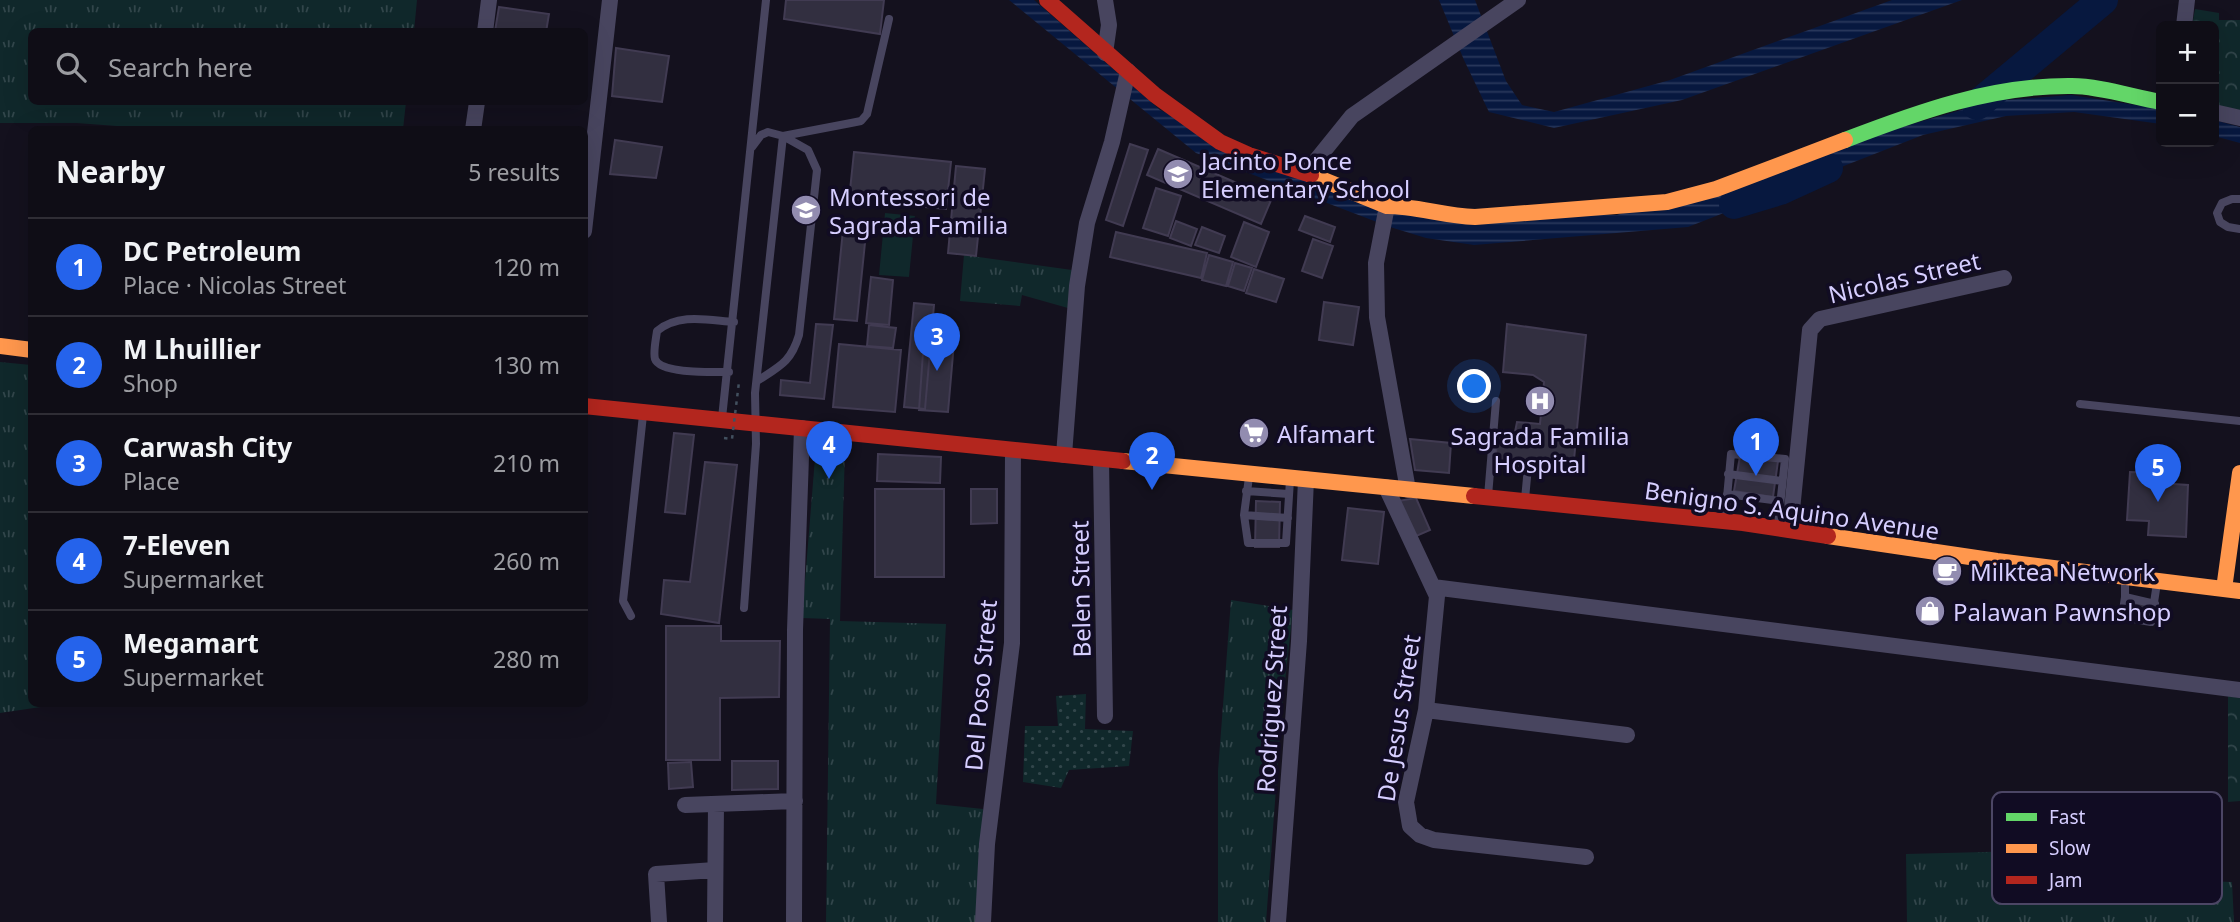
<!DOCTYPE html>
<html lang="en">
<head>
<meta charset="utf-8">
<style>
  body { margin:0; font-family:"Noto Sans",sans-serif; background:#18161f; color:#f1f3f6 }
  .controls { position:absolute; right:21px; top:21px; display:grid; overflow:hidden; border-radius:10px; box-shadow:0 7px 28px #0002 }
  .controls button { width:63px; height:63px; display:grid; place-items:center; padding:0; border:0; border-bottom:2px solid #2f2d35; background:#0f0d16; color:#f1f3f6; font:35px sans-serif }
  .you { position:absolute; left:1475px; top:387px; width:24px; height:24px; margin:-18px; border:5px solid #fff; border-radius:50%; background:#1a73e8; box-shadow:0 0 0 10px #1a73e833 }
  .badge { display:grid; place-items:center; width:46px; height:46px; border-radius:50%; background:#2563eb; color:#fff; font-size:23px; font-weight:700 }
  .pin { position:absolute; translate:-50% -58px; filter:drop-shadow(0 2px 4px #0008) }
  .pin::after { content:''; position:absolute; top:37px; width:24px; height:21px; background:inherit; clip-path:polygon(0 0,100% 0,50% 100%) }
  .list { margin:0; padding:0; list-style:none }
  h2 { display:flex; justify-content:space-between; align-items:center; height:91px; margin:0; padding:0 28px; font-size:30px }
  h2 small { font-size:23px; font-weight:400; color:#9b9ca1 }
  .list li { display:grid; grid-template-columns:46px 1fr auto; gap:21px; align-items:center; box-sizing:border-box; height:98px; padding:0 28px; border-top:2px solid #2f2d35 }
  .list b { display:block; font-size:26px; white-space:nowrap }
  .list p { margin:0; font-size:23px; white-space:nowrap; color:#9b9ca1 }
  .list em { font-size:23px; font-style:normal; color:#9b9ca1 }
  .icon { flex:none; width:38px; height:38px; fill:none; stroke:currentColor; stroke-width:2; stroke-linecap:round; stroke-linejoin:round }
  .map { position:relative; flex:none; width:2240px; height:922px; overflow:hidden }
  .search { position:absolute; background:#0f0d16; box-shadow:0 7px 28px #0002; left:28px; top:28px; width:560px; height:77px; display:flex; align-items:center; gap:18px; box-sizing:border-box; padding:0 24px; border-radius:10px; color:#9b9ca1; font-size:26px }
  .panel { position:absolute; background:#0f0d16; box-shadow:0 7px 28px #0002; left:28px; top:126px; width:560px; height:581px; border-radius:10px }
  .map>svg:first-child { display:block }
</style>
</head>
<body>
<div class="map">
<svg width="2240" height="922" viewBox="0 0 2240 922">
  <defs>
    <pattern id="grass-tufts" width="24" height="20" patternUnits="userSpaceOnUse" patternTransform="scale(1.75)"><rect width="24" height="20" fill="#10282b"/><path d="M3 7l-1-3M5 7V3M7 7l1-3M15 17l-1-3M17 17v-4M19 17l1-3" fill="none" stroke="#32464b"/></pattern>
    <pattern id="forest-crowns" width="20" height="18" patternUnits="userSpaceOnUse" patternTransform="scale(1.75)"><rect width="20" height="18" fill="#10282b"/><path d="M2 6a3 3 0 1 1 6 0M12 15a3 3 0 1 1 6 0" fill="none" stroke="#32464b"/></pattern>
    <pattern id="garden-dots" width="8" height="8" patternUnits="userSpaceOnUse" patternTransform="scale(1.75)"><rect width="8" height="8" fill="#10282b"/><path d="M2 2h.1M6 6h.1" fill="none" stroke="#32464b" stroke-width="1.8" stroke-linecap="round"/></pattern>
    <pattern id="water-rules" width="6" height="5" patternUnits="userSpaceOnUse" patternTransform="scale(1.75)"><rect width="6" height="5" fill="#07183f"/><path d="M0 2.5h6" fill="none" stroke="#2a385c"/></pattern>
  </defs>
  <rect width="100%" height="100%" fill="#14111e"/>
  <path fill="url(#grass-tufts)" d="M0 0H417L414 31 32 32V102H406L403 129 170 130 77 123H0Z
    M964 255 1072 270 1068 308 1022 295 1020 306 960 301Z
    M0 362 31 365 32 704H61L0 713Z
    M816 446 845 449 840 621 946 624 936 804 983 809 977 922H826L830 619 802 618Z
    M1231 600 1293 610 1282 708 1266 922H1218V771Z
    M2138 848V879L2232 882 2234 922H1907L1906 854Z"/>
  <path fill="url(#forest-crowns)" d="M2195 9 2219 13V20H2240V110L2214 105V26H2192Z
    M2228 696 2240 698V801L2228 802Z"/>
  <path fill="#10282b" d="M885 213 915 216 909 277 879 275Z"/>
  <path fill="url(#garden-dots)" d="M1086 694 1085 729 1133 731 1129 766 1069 770 1061 788 1023 782 1025 726H1058L1056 696Z"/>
  <path fill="url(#water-rules)" d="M1009 0H1034L1160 110 1380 211 1617 215 1898 128 1993 101 2071 95 2161 109V124L2074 112 2006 116 1923 135 1688 227 1474 245 1426 238 1390 227 1196 153Z
    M1439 0H1475L1506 81 1522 105 1554 112 1670 80 1892 0H1962L1682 100 1554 128 1489 112 1464 60Z
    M2214 120 2240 127V143L2214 136Z"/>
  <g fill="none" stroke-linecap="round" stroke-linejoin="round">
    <path stroke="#07183f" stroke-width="30" d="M1977 105 2103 0
      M1734 204 1780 190 1828 168"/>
  </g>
  <path fill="#322f40" stroke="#413b52" stroke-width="2" d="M786 0H884L880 34 784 19Z
    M499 7 549 14 546 32 495 31Z
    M616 48 669 56 662 102 612 96Z
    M615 140 662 147 656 178 610 174Z
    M1130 144 1148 150 1123 226 1106 220Z
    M1158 149 1272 198 1261 224 1147 175Z
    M854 152 951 162 946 209 849 200Z
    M956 166 985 169 976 256 948 253Z
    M1156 188 1181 196 1168 236 1143 228Z
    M1305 216 1335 227 1330 242 1299 230Z
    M844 220 867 223 857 321 834 319Z
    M1176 221 1197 229 1191 246 1170 238Z
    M1244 222 1269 232 1256 267 1231 257Z
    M1202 227 1225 236 1219 253 1195 245Z
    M1116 232 1207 253 1201 278 1110 257Z
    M1313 239 1333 246 1322 278 1302 271Z
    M1209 255 1233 262 1226 286 1202 280Z
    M1235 263 1252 268 1244 291 1228 286Z
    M1254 269 1284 279 1276 302 1246 293Z
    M871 277 893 280 889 325 866 323Z
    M1324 302 1359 307 1353 345 1319 340Z
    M914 303 934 305 925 409 904 407Z
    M816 324 833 325 824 399 780 395 781 380 810 383Z
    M925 324 955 331 948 412 919 410Z
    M1507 324 1586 335 1573 470 1495 464 1498 430 1515 432 1517 422 1540 424 1544 382 1533 375 1503 372Z
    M869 325 896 328 893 348 867 346Z
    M839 344 901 350 895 412 833 407Z
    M674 433 694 435 685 514 665 512Z
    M1410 439 1451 443 1449 473 1415 470Z
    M878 454 941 457 940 483 877 481Z
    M1740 456 1778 461 1773 497 1734 491Z
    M705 462 737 465 719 623 661 614 664 580 690 582Z
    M2130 472 2158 473V483L2188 485 2186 537 2148 535 2149 521 2127 520Z
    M875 489H944V577H875Z
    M971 489H997V523L971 524Z
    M1416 498 1430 530 1414 537 1398 501Z
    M1256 501 1280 502 1279 547H1255Z
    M1348 508 1384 512 1378 564 1342 560Z
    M2131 597 2151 602 2148 614 2127 609Z
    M666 626H721V641H780L779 697 720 698V760H666Z
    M732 761H778V789L732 790Z
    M691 762 693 787 669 789 668 763Z"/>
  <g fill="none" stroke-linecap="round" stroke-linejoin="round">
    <path stroke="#48455f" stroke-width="8" d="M783 136 851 123 861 121 867 114 889 19
      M752 147 761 135 768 132 783 136 808 150 817 170 799 335C791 362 780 366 757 381
      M2240 199H2232L2222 203 2217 213 2220 222 2228 227 2240 229
      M729 372C714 372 660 374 655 359 653 352 656 339 657 331 679 313 707 320 734 322
      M2080 404 2240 421
      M722 418 766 0
      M1728 474 1782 481
      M1249 477 1244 515 1248 543H1286L1290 480
      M1246 491 1289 494
      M1727 494 1780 501
      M1488 496 1496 401
      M1525 499 1528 467
      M1244 515 1288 518
      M1725 519 1731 454 1785 459 1778 525
      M2125 581V597L2122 617 2151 622 2157 583
      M2125 597 2155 604
      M744 608 756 444 755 393 783 136
      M631 616 623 601 643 415"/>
    <path stroke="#48455f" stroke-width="16" d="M1105 0 1109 25 1105 53
      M2184 26 2187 0
      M485 32 489 0
      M2214 112 2240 118
      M473 130 477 102
      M1306 173 1352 116 1518 0
      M1387 206 1376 263 1377 317 1408 490
      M584 231 610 0
      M1064 455 1077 286 1087 223 1112 142 1128 71
      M1101 460 1105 716
      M1386 487 1437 596 1426 710 1406 802 1410 826 1420 835 1434 840 1586 857
      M1790 530 1810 330 1820 319 2004 278
      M1433 587 2240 690
      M1426 710 1627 735
      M685 805 795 801
      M659 922 656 874 715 870
      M715 922 716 804
      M794 922 795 630 802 428
      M983 922 987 844 1012 643 1013 451
      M1278 922 1299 641 1306 479"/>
    <path stroke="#63d668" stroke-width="16" d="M1845 140C1918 112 1992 85 2072 86 2099 86 2133 97 2161 102"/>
    <path stroke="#ff974d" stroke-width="16" d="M1311 175 1387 206C1416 206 1444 216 1475 217L1667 202 1716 189 1845 140
      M0 346 32 350
      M1123 461 1474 496
      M1828 536 1997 561 2240 591
      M2224 589 2240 473"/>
    <path stroke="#b3261e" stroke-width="16" d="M1047 0 1155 95 1220 142 1249 155 1311 175
      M584 406 1123 461
      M1474 496 1743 523 1828 536"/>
    <path stroke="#42505f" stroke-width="2.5" stroke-dasharray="3.5 5" stroke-linecap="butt" d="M724 438 732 439 739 382"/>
  </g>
  <defs>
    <g id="school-disc" transform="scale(1.575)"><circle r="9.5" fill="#928cb0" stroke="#110c23"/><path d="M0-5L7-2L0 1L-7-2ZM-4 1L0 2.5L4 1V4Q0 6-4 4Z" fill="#fff"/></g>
    <g id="hospital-disc" transform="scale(1.575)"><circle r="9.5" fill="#928cb0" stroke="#110c23"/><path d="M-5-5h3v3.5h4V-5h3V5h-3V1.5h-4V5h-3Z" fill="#fff"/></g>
    <g id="supermarket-disc" transform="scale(1.575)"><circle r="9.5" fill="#928cb0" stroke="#110c23"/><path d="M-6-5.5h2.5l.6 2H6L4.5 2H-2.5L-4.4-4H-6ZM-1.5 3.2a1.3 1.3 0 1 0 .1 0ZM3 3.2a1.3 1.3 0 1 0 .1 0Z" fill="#fff"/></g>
    <g id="cafe-disc" transform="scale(1.575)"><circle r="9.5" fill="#928cb0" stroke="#110c23"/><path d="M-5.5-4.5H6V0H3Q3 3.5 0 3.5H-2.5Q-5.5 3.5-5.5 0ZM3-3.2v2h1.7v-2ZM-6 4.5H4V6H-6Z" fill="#fff"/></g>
    <g id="shop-disc" transform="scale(1.575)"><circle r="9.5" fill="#928cb0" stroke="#110c23"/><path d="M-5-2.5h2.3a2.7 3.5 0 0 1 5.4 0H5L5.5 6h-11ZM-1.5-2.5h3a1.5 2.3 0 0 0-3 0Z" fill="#fff"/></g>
  </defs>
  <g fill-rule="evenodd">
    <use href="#school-disc" x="1178" y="174"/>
    <use href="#school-disc" x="806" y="210"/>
    <use href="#hospital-disc" x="1540" y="401"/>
    <use href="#supermarket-disc" x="1254" y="433"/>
    <use href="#cafe-disc" x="1947" y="571"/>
    <use href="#shop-disc" x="1930" y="611"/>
  </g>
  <g text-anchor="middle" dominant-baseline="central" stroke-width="7" stroke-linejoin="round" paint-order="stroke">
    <g font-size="24" fill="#d6ceff" stroke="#110c23" text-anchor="start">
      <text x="1201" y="160">Jacinto Ponce<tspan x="1201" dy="28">Elementary School</tspan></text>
      <text x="829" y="196">Montessori de<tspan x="829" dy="28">Sagrada Familia</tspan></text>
      <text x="1277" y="433">Alfamart</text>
      <text x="1540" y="435" text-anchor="middle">Sagrada Familia<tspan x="1540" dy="28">Hospital</tspan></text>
      <text x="1970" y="571">Milktea Network</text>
      <text x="1953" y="611">Palawan Pawnshop</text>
    </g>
    <g font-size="24" fill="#d6ceff" stroke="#110c23">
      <text transform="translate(1904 277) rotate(-13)">Nicolas Street</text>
      <text transform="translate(1792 510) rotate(8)">Benigno S. Aquino Avenue</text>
      <text transform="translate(1080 589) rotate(-91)">Belen Street</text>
      <text transform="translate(980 685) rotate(-85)">Del Poso Street</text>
      <text transform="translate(1271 699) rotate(-86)">Rodriguez Street</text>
      <text transform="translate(1398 718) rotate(-81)">De Jesus Street</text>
    </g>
  </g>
  <rect x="1992" y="792" width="230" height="112" rx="10" fill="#110c23" stroke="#4c4665" stroke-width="2"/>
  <rect x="2006" y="813" width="31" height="8" fill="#63d668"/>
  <rect x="2006" y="844" width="31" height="9" fill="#ff974d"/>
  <rect x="2006" y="876" width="31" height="8" fill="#b3261e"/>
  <g font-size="19" fill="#d6ceff">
    <text x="2049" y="824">Fast</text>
    <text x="2049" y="855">Slow</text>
    <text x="2049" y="887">Jam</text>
  </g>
</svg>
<div class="controls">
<button>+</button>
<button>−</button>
</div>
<div class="you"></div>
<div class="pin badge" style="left:1756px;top:476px">1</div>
<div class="pin badge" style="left:1152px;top:490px">2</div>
<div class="pin badge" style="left:937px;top:371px">3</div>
<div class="pin badge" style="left:829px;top:479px">4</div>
<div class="pin badge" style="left:2158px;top:502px">5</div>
<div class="search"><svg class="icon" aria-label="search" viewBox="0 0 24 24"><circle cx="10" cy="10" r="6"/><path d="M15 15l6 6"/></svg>Search here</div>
<section class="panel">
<h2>Nearby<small>5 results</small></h2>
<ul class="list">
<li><span class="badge">1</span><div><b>DC Petroleum</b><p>Place · Nicolas Street</p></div><em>120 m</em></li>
<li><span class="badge">2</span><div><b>M Lhuillier</b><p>Shop</p></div><em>130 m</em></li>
<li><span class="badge">3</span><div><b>Carwash City</b><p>Place</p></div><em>210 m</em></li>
<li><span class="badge">4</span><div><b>7-Eleven</b><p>Supermarket</p></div><em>260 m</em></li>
<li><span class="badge">5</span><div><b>Megamart</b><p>Supermarket</p></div><em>280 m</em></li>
</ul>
</section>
</div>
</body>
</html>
